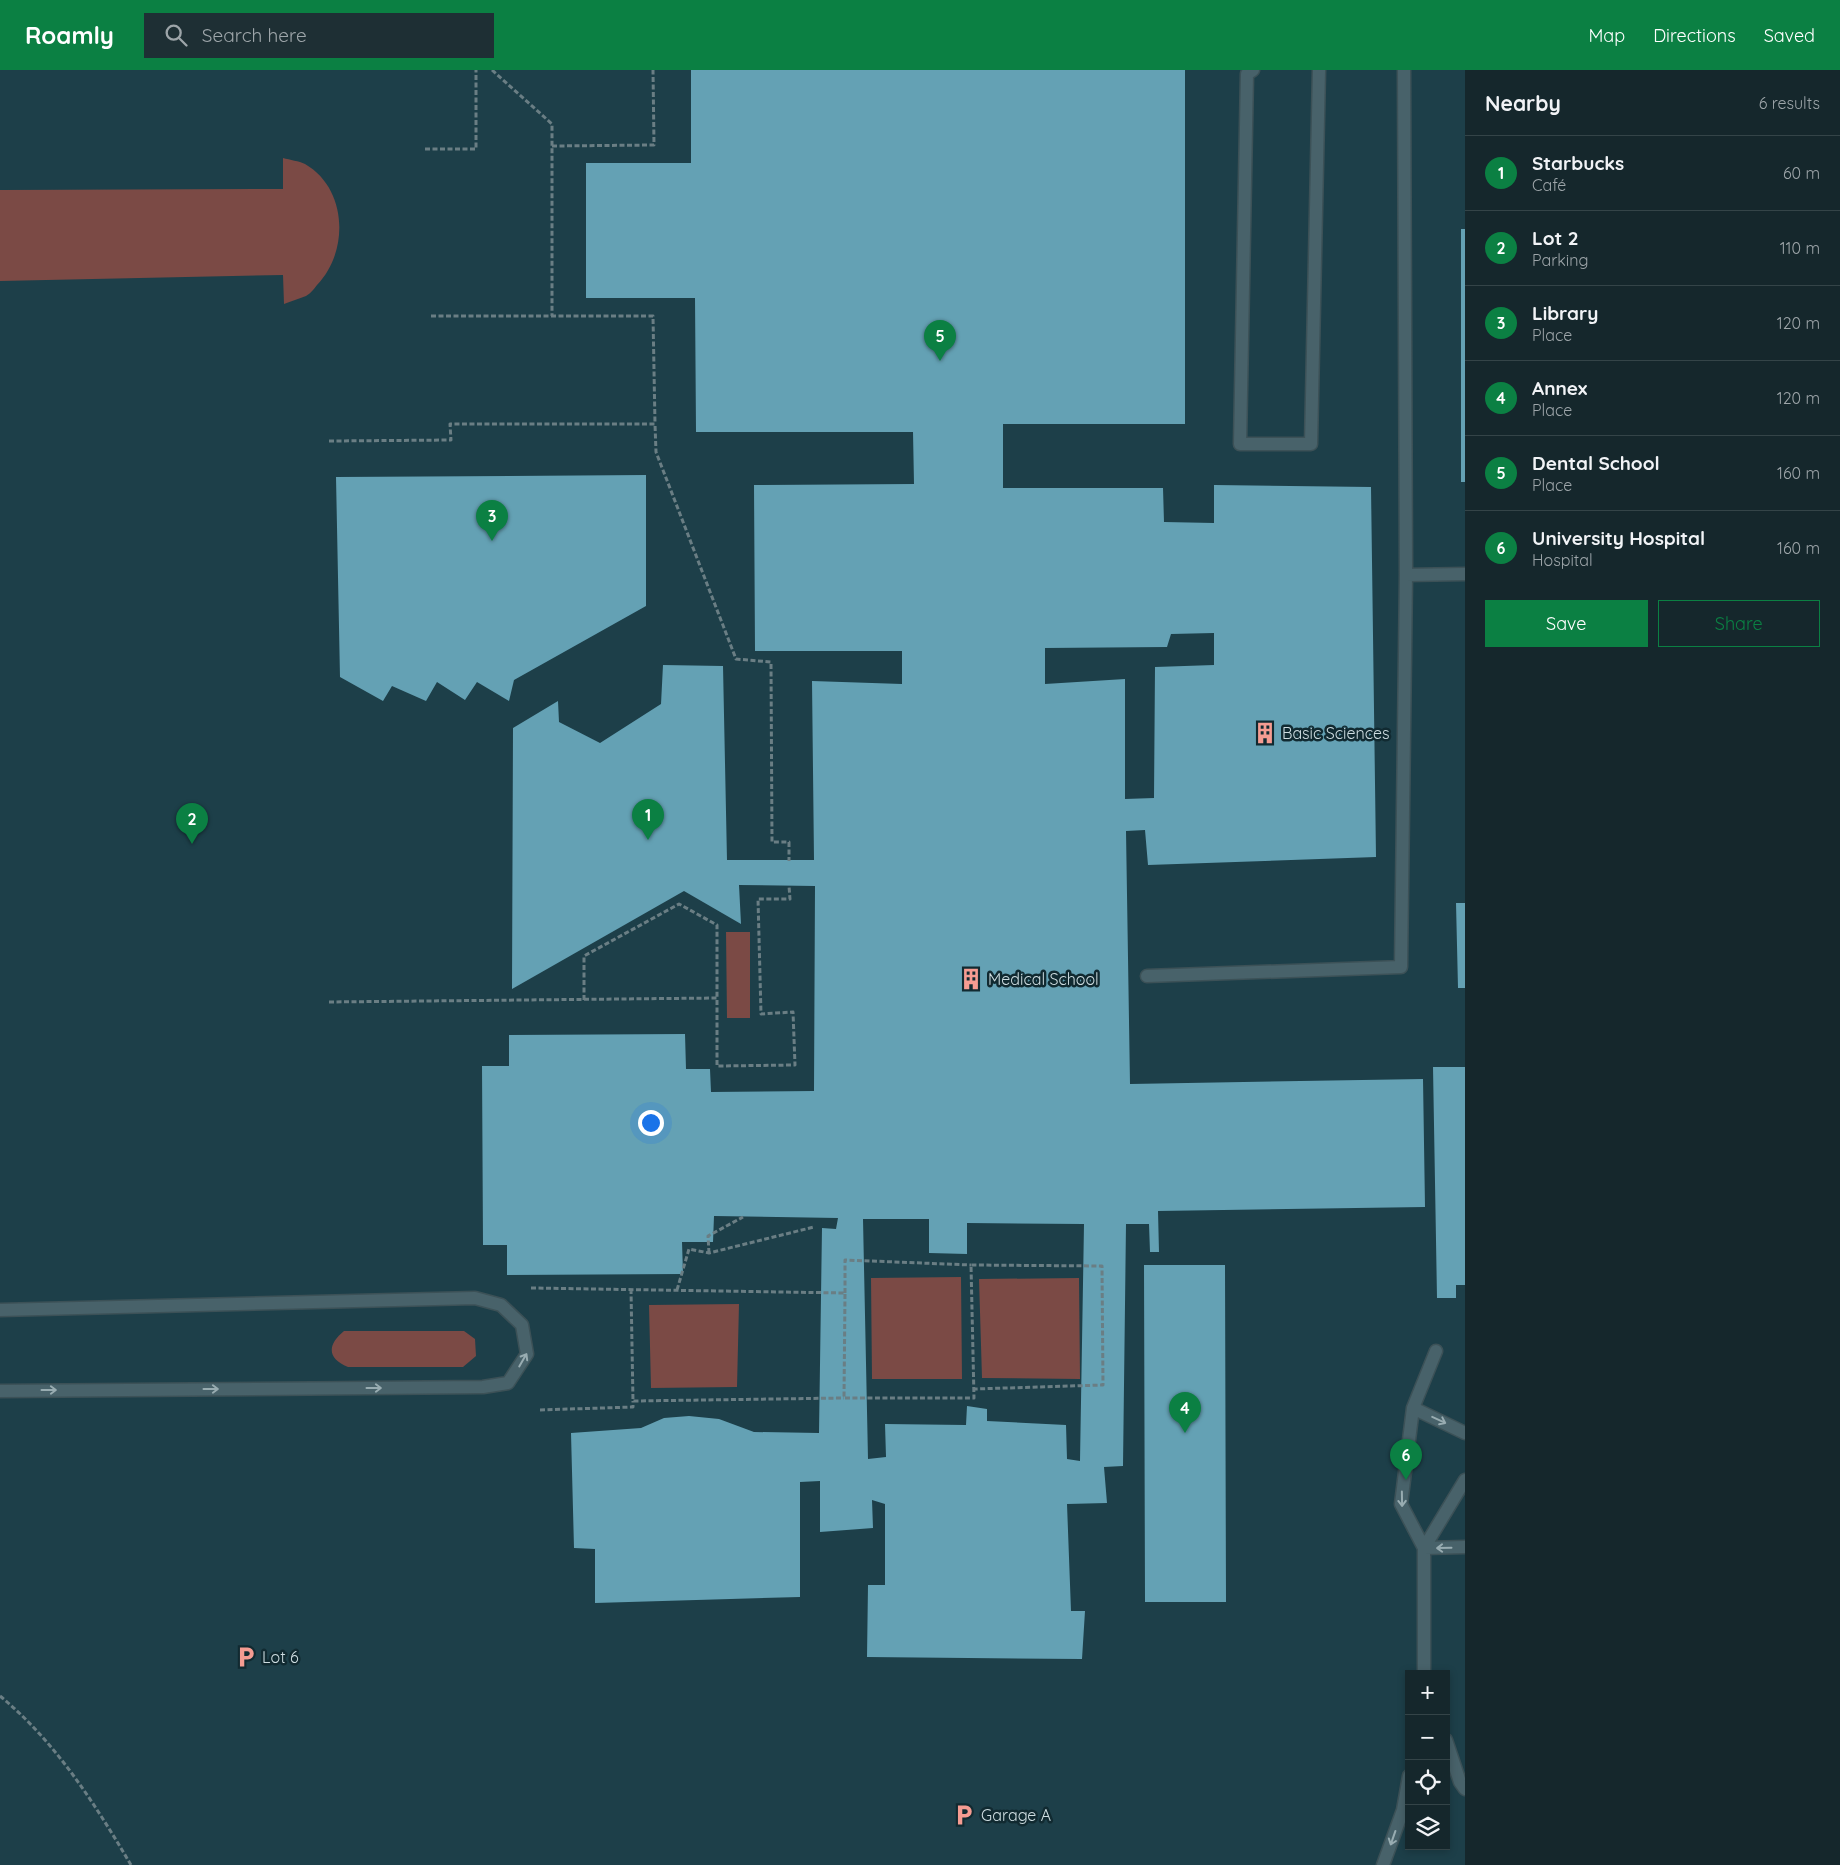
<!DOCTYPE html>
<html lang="en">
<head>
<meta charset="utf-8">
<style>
  body { margin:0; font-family:Quicksand,sans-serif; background:#1e2f34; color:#f1f3f6 }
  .controls { position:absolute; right:15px; bottom:15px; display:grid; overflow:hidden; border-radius:0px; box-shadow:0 2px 8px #0003 }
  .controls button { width:45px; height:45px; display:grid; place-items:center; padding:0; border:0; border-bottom:1px solid #344448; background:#15272c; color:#f1f3f6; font:25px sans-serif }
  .you { position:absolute; left:650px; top:1052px; width:18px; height:18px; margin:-12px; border:4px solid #fff; border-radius:50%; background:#1a73e8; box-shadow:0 0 0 8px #1a73e833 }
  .badge { display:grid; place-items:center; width:32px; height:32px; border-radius:50%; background:#0b8043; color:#fff; font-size:16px; font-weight:700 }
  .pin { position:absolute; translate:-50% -41px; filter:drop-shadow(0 1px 2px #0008) }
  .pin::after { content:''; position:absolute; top:26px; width:18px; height:15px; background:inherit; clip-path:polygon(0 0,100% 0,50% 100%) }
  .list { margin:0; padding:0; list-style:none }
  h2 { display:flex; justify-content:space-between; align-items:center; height:65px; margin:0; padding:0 20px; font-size:21px }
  h2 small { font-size:16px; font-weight:400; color:#9da5a9 }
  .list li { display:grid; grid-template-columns:32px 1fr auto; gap:15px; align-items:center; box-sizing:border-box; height:75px; padding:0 20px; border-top:1px solid #344448 }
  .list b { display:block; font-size:19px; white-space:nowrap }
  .list p { margin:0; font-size:16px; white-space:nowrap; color:#9da5a9 }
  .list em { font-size:16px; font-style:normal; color:#9da5a9 }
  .actions { display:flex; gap:10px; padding:15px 20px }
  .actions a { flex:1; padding:11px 0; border:1px solid #0b8043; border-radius:0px; text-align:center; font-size:18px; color:#0b8043 }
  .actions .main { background:#0b8043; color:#fff }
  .icon { flex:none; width:28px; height:28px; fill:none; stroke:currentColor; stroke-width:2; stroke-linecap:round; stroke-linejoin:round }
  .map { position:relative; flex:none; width:1465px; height:1795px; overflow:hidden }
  header { display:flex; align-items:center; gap:30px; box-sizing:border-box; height:70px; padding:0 25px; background:#0b8043; color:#fff }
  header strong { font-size:24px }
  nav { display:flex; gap:28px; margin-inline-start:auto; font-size:18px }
  .search { width:350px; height:45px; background:#1e2f34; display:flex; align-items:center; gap:12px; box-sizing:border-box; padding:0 18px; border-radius:0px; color:#9da5a9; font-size:19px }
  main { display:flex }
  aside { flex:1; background:#15272c }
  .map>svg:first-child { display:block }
</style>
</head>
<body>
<header>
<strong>Roamly</strong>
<div class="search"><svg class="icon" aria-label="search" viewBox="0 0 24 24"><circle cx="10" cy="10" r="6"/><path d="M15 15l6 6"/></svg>Search here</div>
<nav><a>Map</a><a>Directions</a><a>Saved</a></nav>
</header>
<main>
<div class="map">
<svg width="1465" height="1795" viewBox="0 0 1465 1795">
  <rect width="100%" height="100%" fill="#1c343b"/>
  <path fill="#1d3f49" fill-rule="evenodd" d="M0 0H1465V1795H0ZM1409 1604H1446V1776H1409Z"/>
  <path fill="#7b4a45" d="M283 88C290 90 299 91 305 94 348 119 349 182 317 215 314 219 310 224 306 226 299 229 291 231 284 234L283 205 0 211V120L283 119Z
    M726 862H750V948H727Z
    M961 1207 962 1309H872L871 1208Z
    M1079 1208 1080 1309 982 1308 979 1209Z
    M739 1234 737 1317 651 1318 649 1235Z
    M344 1261H464L475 1269 476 1286 463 1297H348C326 1288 328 1274 344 1261Z"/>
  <path fill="#64a1b4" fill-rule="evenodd" d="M691 0H1185V354H1003V418H1163L1164 452 1214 453V415L1371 417 1376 787 1148 795 1145 760 1126 761 1130 1014 1423 1009 1425 1137 1158 1141 1159 1182H1150L1149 1154H1126L1123 1396 1104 1397 1107 1433 1067 1434 1071 1541H1085L1082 1589 867 1587 868 1515H885V1434L872 1430 873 1458 820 1462V1411L800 1412V1527L595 1533V1479L574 1478 571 1363 641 1358 664 1348 689 1346 719 1349 754 1362 819 1363 822 1158 836 1159 838 1148 714 1146 713 1172H682L683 1204 507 1205V1175H483L482 996H509V965L685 964 686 999H710L711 1022 814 1021 815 816 739 815 741 854 684 821 512 919 513 658 558 631 559 652 600 673 661 634 663 595 723 596 727 790H814L812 611 902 614V581H755L754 415 914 414 913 362H696L695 228H586V93H691ZM1214 563V595L1155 597 1154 728 1125 729V609L1045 614V578L1167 577 1171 564ZM863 1149H929V1183L967 1184V1153L1084 1154 1080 1391 1067 1389 1066 1355 987 1351V1339L967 1336 966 1355 885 1354 886 1387 868 1389Z
    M1461 159H1465V412H1461Z
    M646 405V536L514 610 509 631 477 612 465 630 437 612 426 631 392 616 383 631 340 607 336 407Z
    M1456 833H1465V918H1458Z
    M1433 997H1465V1215H1456V1228H1437Z
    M1144 1195H1225L1226 1532H1145Z"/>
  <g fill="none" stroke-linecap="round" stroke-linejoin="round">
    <g stroke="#3c5157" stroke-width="15">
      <path id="service" d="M1253 0 1247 4 1240 374H1311L1319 0
        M1406 505 1465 504
        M1147 906 1401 897 1406 505 1404 0
        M0 1240 475 1228 501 1235 522 1255 527 1284 508 1313 483 1317 0 1321
        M1436 1281 1413 1338 1401 1434 1424 1478 1465 1410
        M1413 1338 1465 1363
        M1424 1604V1478L1465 1477
        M1446 1670 1460 1712 1465 1719
        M1383 1795 1403 1740 1409 1706"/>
    </g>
    <path stroke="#6a7e84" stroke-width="3" stroke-dasharray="5 2.5" stroke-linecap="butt" d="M492 0 552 54V246
      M552 76 654 75 653 0
      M425 79H476V0
      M431 246H653L655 354
      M329 371 451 370 450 354H655L656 382 736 589 771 592 772 772H789V791
      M584 930V886L679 834 717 855V928
      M329 932 717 928V996L795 995 793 942 761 944 758 829H790L789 816
      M709 1183 708 1166 743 1147
      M531 1218 845 1223 844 1328H974L971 1195 1102 1196 1103 1315 974 1319
      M631 1219 633 1331 844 1328
      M677 1220 689 1179 709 1183 814 1157
      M845 1223V1190L971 1195
      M540 1340 633 1337V1331
      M0 1626C55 1671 95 1734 131 1795"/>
    <use href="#service" stroke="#48626a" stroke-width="12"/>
  </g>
  <defs><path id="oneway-shaft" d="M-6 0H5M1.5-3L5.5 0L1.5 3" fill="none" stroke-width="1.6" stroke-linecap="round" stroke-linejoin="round" transform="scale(1.25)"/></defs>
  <g stroke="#98acb1">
    <use href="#oneway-shaft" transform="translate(523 1290) rotate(-60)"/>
    <use href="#oneway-shaft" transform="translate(374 1318)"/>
    <use href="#oneway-shaft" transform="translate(211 1319)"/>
    <use href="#oneway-shaft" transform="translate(49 1320)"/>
    <use href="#oneway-shaft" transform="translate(1439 1350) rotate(25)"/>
    <use href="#oneway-shaft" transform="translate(1402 1429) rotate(89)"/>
    <use href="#oneway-shaft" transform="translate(1444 1478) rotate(179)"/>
    <use href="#oneway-shaft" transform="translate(1393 1768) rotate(109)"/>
  </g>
  <defs>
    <g id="building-bare" transform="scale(1.725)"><path d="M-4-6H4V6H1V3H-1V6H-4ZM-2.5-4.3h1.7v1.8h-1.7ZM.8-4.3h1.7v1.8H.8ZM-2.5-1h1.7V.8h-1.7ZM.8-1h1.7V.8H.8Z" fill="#f59c92" stroke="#112a31" stroke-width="2.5" paint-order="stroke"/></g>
    <g id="parking-bare" transform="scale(1.725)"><path d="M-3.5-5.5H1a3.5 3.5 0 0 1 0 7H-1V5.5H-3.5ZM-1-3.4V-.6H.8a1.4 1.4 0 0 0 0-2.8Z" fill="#f59c92" stroke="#112a31" stroke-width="2.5" paint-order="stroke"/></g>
  </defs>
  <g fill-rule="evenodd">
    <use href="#building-bare" x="1265" y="663"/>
    <use href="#building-bare" x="971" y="909"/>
    <use href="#parking-bare" x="246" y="1587"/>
    <use href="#parking-bare" x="964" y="1745"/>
  </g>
  <g text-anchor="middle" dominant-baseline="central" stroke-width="5" stroke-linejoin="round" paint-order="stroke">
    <g font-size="16" fill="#cedde1" stroke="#112a31" text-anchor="start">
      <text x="1282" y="663">Basic Sciences</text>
      <text x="988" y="909">Medical School</text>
      <text x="262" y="1587">Lot 6</text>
      <text x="981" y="1745">Garage A</text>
    </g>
  </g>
</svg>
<div class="controls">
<button>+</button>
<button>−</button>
<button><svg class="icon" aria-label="locate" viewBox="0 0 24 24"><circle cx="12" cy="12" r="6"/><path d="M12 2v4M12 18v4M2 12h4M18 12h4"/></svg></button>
<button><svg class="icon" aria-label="layers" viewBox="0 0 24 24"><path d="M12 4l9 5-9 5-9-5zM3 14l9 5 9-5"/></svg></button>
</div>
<div class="you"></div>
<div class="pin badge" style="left:648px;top:770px">1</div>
<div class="pin badge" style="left:192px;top:774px">2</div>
<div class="pin badge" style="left:492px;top:471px">3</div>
<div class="pin badge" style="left:1185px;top:1363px">4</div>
<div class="pin badge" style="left:940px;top:291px">5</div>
<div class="pin badge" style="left:1406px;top:1410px">6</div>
</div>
<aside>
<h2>Nearby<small>6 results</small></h2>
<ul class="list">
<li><span class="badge">1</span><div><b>Starbucks</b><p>Café</p></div><em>60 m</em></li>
<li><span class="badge">2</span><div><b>Lot 2</b><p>Parking</p></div><em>110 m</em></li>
<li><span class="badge">3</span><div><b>Library</b><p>Place</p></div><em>120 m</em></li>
<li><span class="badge">4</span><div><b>Annex</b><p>Place</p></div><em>120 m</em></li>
<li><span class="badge">5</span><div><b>Dental School</b><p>Place</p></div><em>160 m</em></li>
<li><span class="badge">6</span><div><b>University Hospital</b><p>Hospital</p></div><em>160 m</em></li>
</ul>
<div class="actions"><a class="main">Save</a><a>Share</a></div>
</aside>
</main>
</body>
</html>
